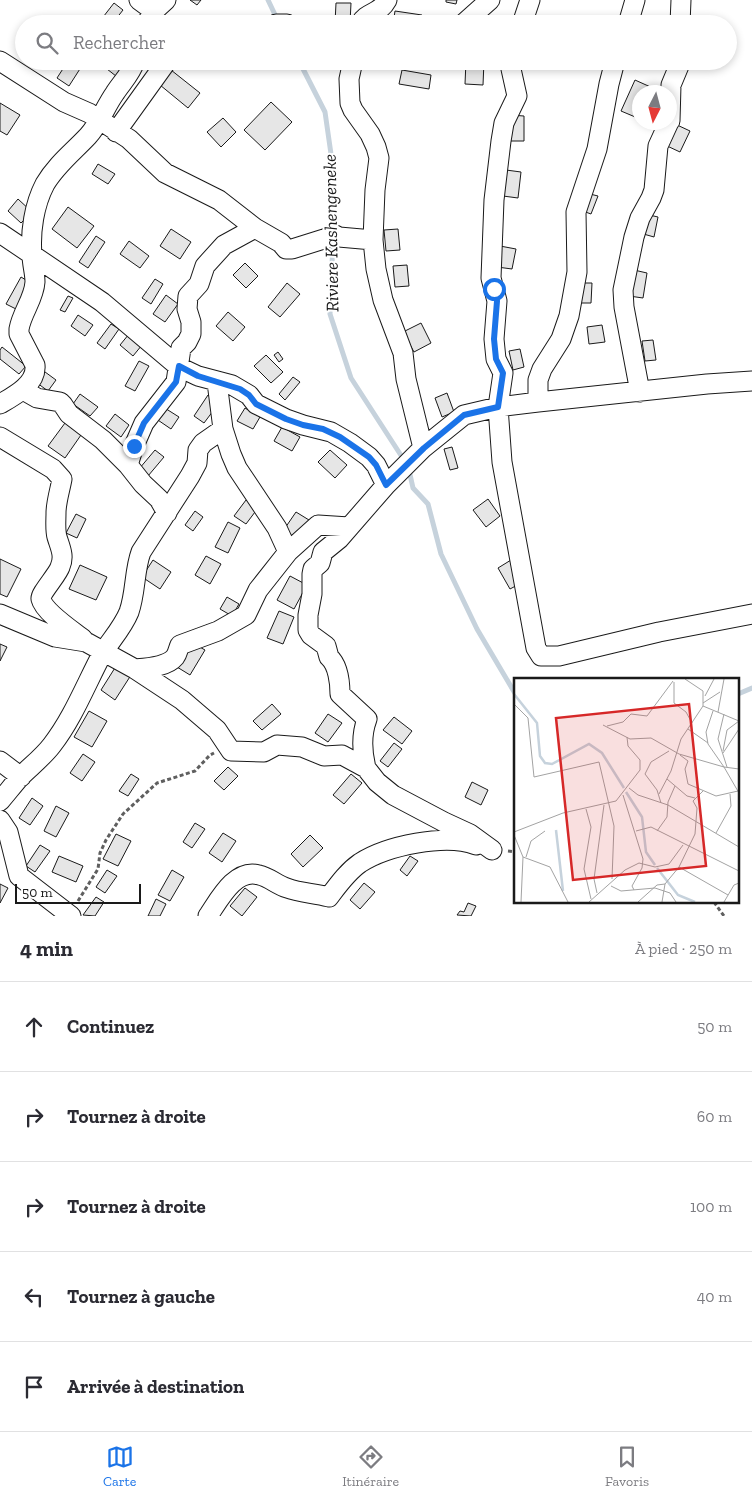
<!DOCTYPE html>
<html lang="fr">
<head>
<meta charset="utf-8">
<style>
  body { margin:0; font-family:"Zilla Slab",serif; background:#f2f2f3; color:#2b2b33 }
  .compass { position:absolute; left:632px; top:85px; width:45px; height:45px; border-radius:50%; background:#fff; box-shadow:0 2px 8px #0003; rotate:186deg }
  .scale { position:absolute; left:15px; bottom:12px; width:126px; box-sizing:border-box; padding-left:5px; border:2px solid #1a1a1a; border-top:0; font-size:14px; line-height:18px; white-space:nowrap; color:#1a1a1a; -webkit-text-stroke:4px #fff; paint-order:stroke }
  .stop { position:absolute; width:15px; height:15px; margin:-11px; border:4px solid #1a73e8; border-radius:50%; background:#fff }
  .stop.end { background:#1a73e8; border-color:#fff; box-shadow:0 1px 5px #0008 }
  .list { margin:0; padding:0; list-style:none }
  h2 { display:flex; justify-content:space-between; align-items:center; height:65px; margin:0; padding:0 20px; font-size:21px }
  h2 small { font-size:16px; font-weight:400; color:#7c7c81 }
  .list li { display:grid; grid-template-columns:32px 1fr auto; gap:15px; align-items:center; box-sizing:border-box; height:90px; padding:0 20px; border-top:1px solid #e1e1e2 }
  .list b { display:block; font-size:19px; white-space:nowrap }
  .list em { font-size:16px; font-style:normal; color:#7c7c81 }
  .icon { flex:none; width:28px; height:28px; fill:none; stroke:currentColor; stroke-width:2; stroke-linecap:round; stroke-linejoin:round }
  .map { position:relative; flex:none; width:752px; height:916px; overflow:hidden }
  .search { position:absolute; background:#fff; box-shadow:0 2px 8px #0003; left:15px; right:15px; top:15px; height:55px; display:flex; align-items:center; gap:12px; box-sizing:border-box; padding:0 18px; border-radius:28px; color:#7c7c81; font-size:19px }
  .sheet { height:515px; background:#fff }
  nav { display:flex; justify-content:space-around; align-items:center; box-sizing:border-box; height:70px; border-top:1px solid #e1e1e2; background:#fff; font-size:14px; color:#7c7c81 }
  nav a { display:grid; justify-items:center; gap:2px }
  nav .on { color:#1a73e8 }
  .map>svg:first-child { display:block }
</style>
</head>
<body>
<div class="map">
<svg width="752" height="916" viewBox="0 0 752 916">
  <rect width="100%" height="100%" fill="#fff"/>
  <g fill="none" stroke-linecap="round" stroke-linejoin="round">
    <path stroke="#c6d2dc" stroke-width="5" d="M268 0 278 21
      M299 61 325 112 333 168V232
      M333 240 330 314 351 378 404 460
      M409 470 413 488 428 504 441 554 477 629 516 695
      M738 694 752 688"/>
  </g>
  <path fill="#e6e6e6" stroke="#1a1a1a" d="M190 0H201L197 5Z
    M446 0H457L456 4 446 2Z
    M114 3 123 10 112 24H104L100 21Z
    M336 3H351L350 23H335Z
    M395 11 422 15 421 24H393Z
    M54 16 65 24H48Z
    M68 61H85L69 86 57 78Z
    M113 61H121L130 69 121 80 107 69Z
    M466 61H484L483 85 465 84Z
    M171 70 200 93 188 108 160 85Z
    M402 70 431 75 429 89 399 84Z
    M635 80 655 89 654 92H640V119L621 111Z
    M271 102 292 122 265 150 244 130Z
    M0 103 20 115 7 135 0 131Z
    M510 115 524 116V141H509Z
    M223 118 236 132 221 147 207 132Z
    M675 124 690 131 680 152 665 145Z
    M98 164 115 174 108 184 92 174Z
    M506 170 521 172 518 198 503 196Z
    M586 193 598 196 591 214 580 210Z
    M18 199 32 212 21 223 8 211Z
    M68 207 94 226 77 248 52 229Z
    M645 214 658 217 654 237 640 233Z
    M171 229 191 242 180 259 160 246Z
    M398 229 400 250 386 251 384 230Z
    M96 236 105 242 88 268 79 262Z
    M129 241 149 256 140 268 120 254Z
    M500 246 516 249 512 269 497 267Z
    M245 263 258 276 246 288 233 275Z
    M407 265 409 286 395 287 393 266Z
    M634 270 647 273 643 298 629 296Z
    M21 277 31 283 16 309 6 304Z
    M155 279 163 284 151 304 142 298Z
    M287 283 300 294 280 317 268 307Z
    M580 283H592L591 303H579Z
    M166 295 178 304 165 322 153 314Z
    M68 296 73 298 65 312 60 310Z
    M228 312 245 327 233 341 216 326Z
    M78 315 93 325 85 336 71 326Z
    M421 323 431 343 414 352 403 332Z
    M111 324 119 329 105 349 97 343Z
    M602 325 605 342 589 344 587 327Z
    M129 334 142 345 133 356 120 345Z
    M653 340 656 360 645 361 642 341Z
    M2 347 26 366 19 374 0 359V350Z
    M520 349 524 367 513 370 509 351Z
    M278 352 283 359 279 362 274 355Z
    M266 355 283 372 271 383 254 366Z
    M139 361 149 366 135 391 125 386Z
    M41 369 56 380 48 391 33 380Z
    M293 377 300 382 285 400 279 394Z
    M447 393 454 412 442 417 435 398Z
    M80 394 98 407 90 416 73 404Z
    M208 395 219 403 204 423 194 416Z
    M160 405 179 417 171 429 152 416Z
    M245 408 260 417 253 429 237 421Z
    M115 414 129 425 121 437 106 426Z
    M65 423 81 435 65 458 48 446Z
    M282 427 300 437 292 451 274 441Z
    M452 447 458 468 450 470 444 449Z
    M155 450 164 457 148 476 139 469Z
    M330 450 347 465 335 478 318 462Z
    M488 499 500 516 486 527 473 510Z
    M246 500 258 508 246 524 234 516Z
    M195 511 203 517 193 531 185 525Z
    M296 512 309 520 296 539 283 531Z
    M76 514 86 519 77 538 66 533Z
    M228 522 240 528 228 553 215 547Z
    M206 556 221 564 210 584 195 575Z
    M0 559 21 569 7 597 0 594Z
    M153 560 171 572 160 589 142 577Z
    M511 560 523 582 510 589 498 568Z
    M80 565 107 577 96 600 69 589Z
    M290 576 307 585 294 609 277 600Z
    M227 597 239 604 232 616 220 609Z
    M279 611 294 617 283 644 267 638Z
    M191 642 205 650 190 675 177 667Z
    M0 644 7 647 0 661Z
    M118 663 133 672 115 700 101 690Z
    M272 704 281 714 262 730 253 721Z
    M89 711 107 721 92 747 74 737Z
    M328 714 342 723 328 742 315 733Z
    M394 717 412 731 402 744 383 730Z
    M394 743 402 749 388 767 380 761Z
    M83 754 95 762 82 781 70 773Z
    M228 767 238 776 224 790 214 781Z
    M131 774 139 779 128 796 119 791Z
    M351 774 362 783 344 804 333 795Z
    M472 782 488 790 481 805 465 797Z
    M32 798 43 806 30 825 19 818Z
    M56 806 69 813 56 837 44 831Z
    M195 823 205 829 192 848 183 842Z
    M223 833 236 841 222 862 209 853Z
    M116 834 131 841 118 866 103 859Z
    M310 835 323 848 303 867 291 854Z
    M40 845 50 851 35 872 26 866Z
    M59 856 83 866 76 882 52 872Z
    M410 856 418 861 407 876 400 870Z
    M107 870 117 876 105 893 96 887Z
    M172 870 184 877 170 901 158 895Z
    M364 883 375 892 360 909 350 900Z
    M0 884 8 888 0 903Z
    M245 888 257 897 242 916 230 906Z
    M96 897 104 902 95 916 83 915Z
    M156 899 166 904 160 916H148Z
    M468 903 476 906 471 916 457 915 460 911 464 912Z"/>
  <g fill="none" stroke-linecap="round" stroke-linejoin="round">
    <g stroke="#1a1a1a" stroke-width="21">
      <path id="minor" d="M139 0 154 11
        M146 24 154 11 166 0
        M276 24H287
        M360 24C367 11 379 15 387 0
        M463 24 490 0
        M522 24 530 0
        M628 24 635 0
        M680 24 681 0
        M0 61 64 102 89 113 129 139 165 173 219 200 255 228 281 243 286 249H292L327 238 333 234 339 237 373 240
        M353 61 349 79 350 103 353 110 370 134 376 147 379 158 375 190 373 240 376 269 383 300 403 353 406 379 423 448
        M512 61 511 69 517 96 504 123 501 141 494 200 491 278 497 301 494 339 496 359 503 373 498 407 502 462 536 648 541 656H559L659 632 752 614
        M670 121 671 85 681 61
        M116 132 167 61
        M0 233 102 302 179 367 198 376 232 385 249 395 256 404 286 419 303 425 331 432 350 443 369 457 376 465 386 485
        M23 390 37 398 60 402 63 405 69 414 103 440 128 465 143 484 159 499 167 513
        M640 392 624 307 623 290 634 237 640 218 651 198 654 190 658 146 669 122
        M538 402V380L542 369 561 339 569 316 577 272 576 212 597 149 609 84 615 61
        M0 404C14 396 37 384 35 365L19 334V329C22 312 34 299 35 282 35 273 32 264 32 255 30 232 34 205 45 184 56 165 73 152 88 136 100 123 105 107 115 93 122 82 131 74 135 61
        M0 437 53 469 62 479C60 490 56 502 56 513 56 521 55 530 57 537 60 547 65 556 60 567 58 574 39 595 41 599 44 612 73 631 83 639
        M128 465 134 446 144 423 176 382 181 348 187 342 191 334V322L187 309 188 296 199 284 205 266 224 245 255 228
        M288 552 318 525 349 527
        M0 614 55 637 86 642 135 669 182 700 217 730 231 751 264 752 277 745 302 747 324 756 342 755 366 768 377 782 393 795 444 822 470 834 492 850
        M135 669C147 668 167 667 175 657 178 653 178 649 180 645L218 631 246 615 258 590 288 552 277 528 237 468 231 454 223 429 217 382
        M0 761 21 777
        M366 768C362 752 361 735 367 719L340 694C340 683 338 665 329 657L326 646 311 635 308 630V615L312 594V574L313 569 320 563 323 552 339 539 386 485 423 448 464 415 498 407 538 402 707 384 752 381
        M0 801C7 793 13 785 20 777 31 766 43 757 52 745 73 718 86 684 102 654 111 640 123 627 129 612 136 592 134 571 141 552L190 476 197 463 198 450 203 443 223 429
        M0 820 8 832 19 876 71 916
        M208 916C219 900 235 868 259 875 269 877 277 885 287 888 300 893 315 893 329 897 338 885 347 872 360 863 386 846 446 833 476 845"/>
    </g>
    <path stroke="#5f5f5f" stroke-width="3" stroke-dasharray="4 2.5" stroke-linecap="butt" d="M508 851 516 852
      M78 901 98 869 100 853 106 840 123 814 157 783 195 771 210 755 214 753
      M714 902 724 916"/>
    <use href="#minor" stroke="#fff" stroke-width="19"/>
  </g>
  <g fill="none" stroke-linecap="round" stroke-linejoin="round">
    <path stroke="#1a73e8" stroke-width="6" d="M134 446 144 423 176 382 179 366 198 376 240 389 249 395 256 404 286 419 303 425 323 429 340 437 369 457 376 465 386 485 424 448 464 415 498 407 503 373 496 359 494 339 497 301 494 289"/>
  </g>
  <g text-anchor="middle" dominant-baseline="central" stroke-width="4" stroke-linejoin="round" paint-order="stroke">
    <g font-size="18" font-style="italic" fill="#1a1a1a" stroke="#fff">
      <text transform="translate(331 233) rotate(-91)">Riviere Kashengeneke</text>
    </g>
  </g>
  <g transform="translate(514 678)">
    <rect width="225" height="225" fill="#fff"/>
    <path fill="none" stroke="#c6d2dc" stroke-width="2.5" d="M0 16 23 45 26 78 31 85 38 86 75 66 88 75 110 110M112 114 128 139 132 174 141 187M42 152 49 213M143 190 164 217 181 224"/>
    <path fill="none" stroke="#a3a3a3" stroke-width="1" d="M171 1 189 13V28M160 4V25L172 34 178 45M191 18 200 1M189 25 206 14M0 26 14 40 20 99 85 84 100 148 98 201M199 33 192 54 194 66 210 89 225 91M204 34 210 1M210 36 204 61 213 89M89 47 116 61 137 60 165 76 210 89 225 115M93 48 109 44 117 36 133 38 159 3M174 51 194 65M209 73 213 52 225 43M209 75 225 51M166 77 174 83 171 91 174 106 202 118 224 113M153 101 173 118 181 120M115 110 124 117 154 127 225 169M145 116 157 93 167 61 189 28 225 43M109 117 129 181 128 190 118 208 120 212M147 125 143 112 131 96 137 84 155 73M72 131 77 149 70 191 77 221M122 153 137 149 225 193M143 153 153 139 154 124 161 108M0 154 49 135 102 123 126 92V82L114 68 113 59M202 155 217 128 216 116M0 157 9 179 7 224M9 179 36 189 54 224M12 179 17 163 31 153M165 189 214 217M97 208 107 213 141 210 156 215 162 224M83 215 80 201 90 127M75 224 111 192 125 185 141 189 155 186 169 167M124 224 143 207 151 206M148 224 151 206 165 189 181 156 183 130 179 123 189 113M210 224 220 207 225 205"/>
    <path fill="#d62828" fill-opacity="0.15" stroke="#d62828" stroke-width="2.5" d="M175 26 192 188 59 202 42 40Z"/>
    <rect width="225" height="225" fill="none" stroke="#1a1a1a" stroke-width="2.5"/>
  </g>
</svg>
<svg class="compass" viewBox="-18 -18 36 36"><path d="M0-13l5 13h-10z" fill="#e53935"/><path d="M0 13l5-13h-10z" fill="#7c7c81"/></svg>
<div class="scale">50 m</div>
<div class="stop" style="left:494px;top:289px"></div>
<div class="stop end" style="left:134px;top:446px"></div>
<div class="search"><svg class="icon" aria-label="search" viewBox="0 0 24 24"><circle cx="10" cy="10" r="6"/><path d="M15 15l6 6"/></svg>Rechercher</div>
</div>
<section class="sheet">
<h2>4 min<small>À pied · 250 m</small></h2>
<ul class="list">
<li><svg class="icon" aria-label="ahead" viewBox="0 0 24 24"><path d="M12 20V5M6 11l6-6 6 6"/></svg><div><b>Continuez</b></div><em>50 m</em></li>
<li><svg class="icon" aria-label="right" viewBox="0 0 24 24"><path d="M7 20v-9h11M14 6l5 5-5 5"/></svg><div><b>Tournez à droite</b></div><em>60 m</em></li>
<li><svg class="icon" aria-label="right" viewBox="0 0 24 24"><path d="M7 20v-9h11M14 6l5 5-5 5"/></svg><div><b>Tournez à droite</b></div><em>100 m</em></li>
<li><svg class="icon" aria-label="left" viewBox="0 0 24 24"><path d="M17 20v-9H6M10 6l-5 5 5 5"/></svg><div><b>Tournez à gauche</b></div><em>40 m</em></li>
<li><svg class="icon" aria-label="arrive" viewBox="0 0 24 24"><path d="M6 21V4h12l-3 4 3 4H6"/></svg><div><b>Arrivée à destination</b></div></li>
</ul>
</section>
<nav>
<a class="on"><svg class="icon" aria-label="map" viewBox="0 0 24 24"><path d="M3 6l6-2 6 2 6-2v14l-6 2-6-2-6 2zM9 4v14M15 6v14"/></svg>Carte</a>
<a><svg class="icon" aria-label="directions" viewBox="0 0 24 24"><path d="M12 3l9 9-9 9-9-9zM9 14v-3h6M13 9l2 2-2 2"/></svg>Itinéraire</a>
<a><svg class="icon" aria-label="saved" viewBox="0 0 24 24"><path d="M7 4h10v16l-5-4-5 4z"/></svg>Favoris</a>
</nav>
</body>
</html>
